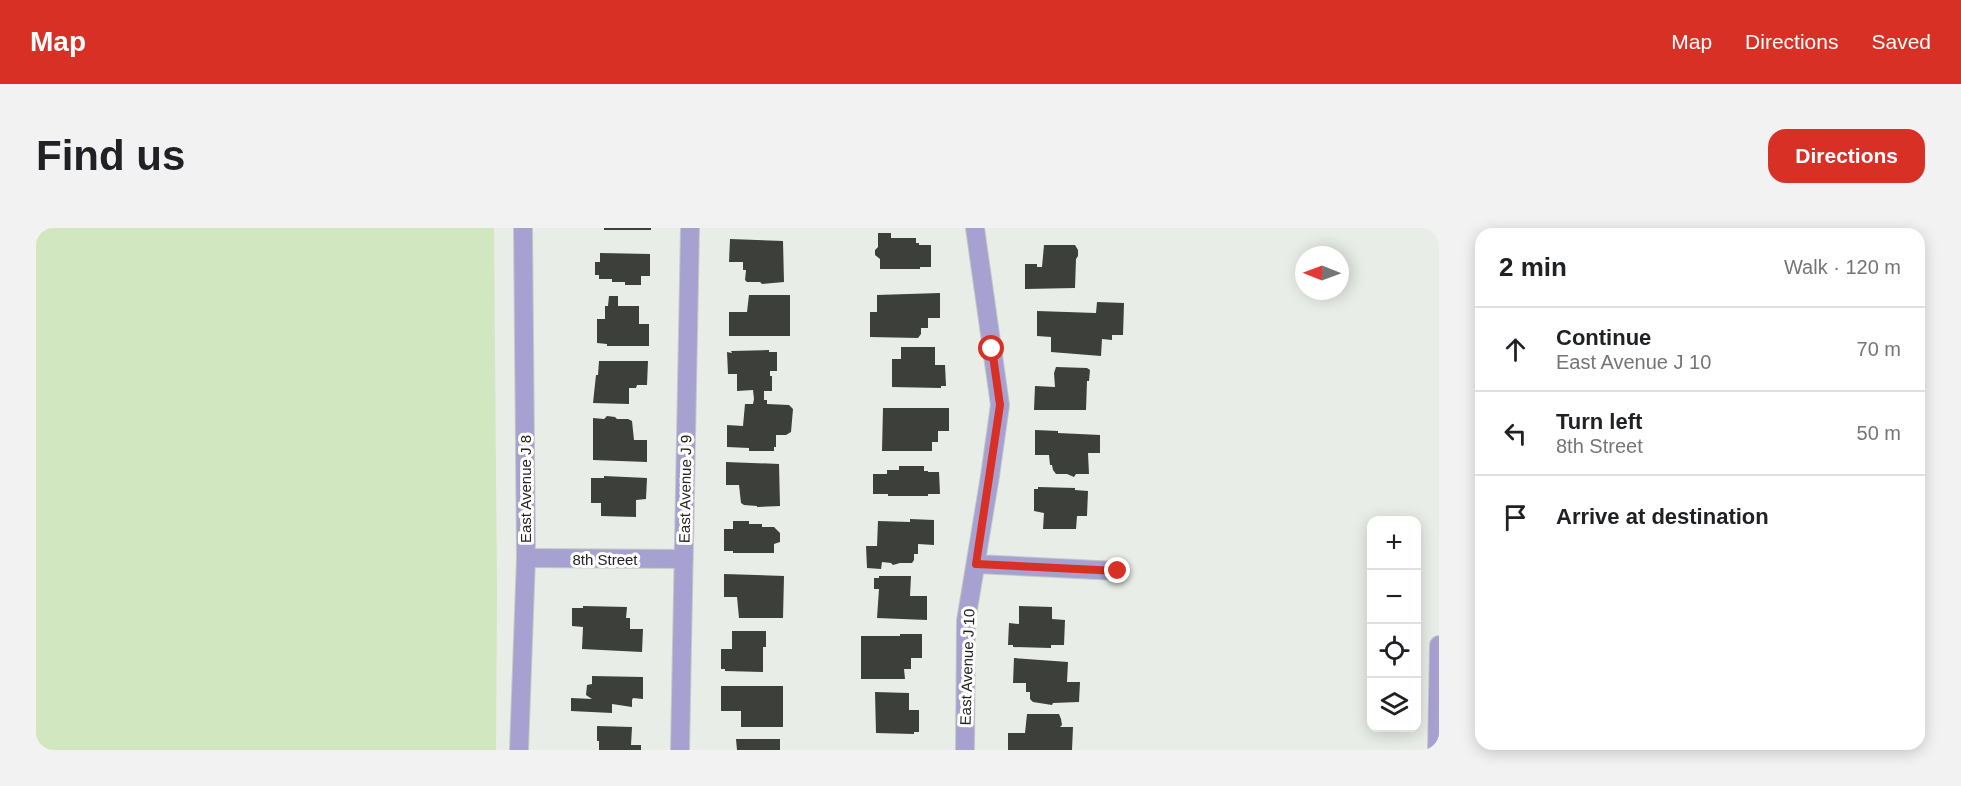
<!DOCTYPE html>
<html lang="en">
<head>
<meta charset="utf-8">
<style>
  body { margin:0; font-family:Helvetica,sans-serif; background:#f2f2f2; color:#202124 }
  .controls { position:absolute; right:18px; bottom:18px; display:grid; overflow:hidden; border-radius:12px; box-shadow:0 3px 15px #0003 }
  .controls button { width:54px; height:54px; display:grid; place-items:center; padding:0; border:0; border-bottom:2px solid #e0e0e0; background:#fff; color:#202124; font:30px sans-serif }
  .compass { position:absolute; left:1259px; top:18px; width:54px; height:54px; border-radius:50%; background:#fff; box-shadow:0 3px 15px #0003; rotate:271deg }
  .stop { position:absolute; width:18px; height:18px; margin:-14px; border:4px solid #d93025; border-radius:50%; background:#fff }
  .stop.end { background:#d93025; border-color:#fff; box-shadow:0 2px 6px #0008 }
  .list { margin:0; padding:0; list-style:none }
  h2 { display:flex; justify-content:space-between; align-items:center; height:78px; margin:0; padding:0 24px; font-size:26px }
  h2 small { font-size:20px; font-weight:400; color:#757577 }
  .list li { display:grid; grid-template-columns:39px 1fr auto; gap:18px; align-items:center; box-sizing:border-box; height:84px; padding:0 24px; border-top:2px solid #e0e0e0 }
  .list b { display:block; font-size:22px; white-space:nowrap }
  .list p { margin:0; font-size:20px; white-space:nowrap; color:#757577 }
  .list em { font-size:20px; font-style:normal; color:#757577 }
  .icon { flex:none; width:33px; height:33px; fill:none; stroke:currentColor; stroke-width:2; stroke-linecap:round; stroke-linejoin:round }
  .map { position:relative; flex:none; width:1403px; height:522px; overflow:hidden; border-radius:18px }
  header { display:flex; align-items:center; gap:36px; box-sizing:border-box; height:84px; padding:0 30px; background:#d93025; color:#fff }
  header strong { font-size:28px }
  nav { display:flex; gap:33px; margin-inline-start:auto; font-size:21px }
  .intro { display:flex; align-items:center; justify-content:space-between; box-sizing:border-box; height:144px; padding:0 36px }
  h1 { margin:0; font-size:42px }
  .button { padding:15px 27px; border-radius:18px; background:#d93025; color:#fff; font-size:21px; font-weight:700 }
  main { display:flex; gap:36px; padding:0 36px }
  aside { flex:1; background:#fff; border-radius:18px; box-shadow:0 3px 15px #0003 }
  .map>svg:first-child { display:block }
</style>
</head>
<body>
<header>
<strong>Map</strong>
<nav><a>Map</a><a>Directions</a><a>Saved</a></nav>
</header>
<div class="intro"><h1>Find us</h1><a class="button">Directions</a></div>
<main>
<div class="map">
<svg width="1403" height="522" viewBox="0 0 1403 522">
  <rect width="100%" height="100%" fill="#e9ede7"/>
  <path fill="#d0e7c0" d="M0 0H458L461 363 460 522H0Z"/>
  <path fill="#3c3f3a" d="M568 0H615V2H568Z
    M842 5H855V10H880V15H883V17H895V39H884V41H844V31L839 27V22L842 19Z
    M694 11 747 13 748 54 726 56 724 54H711L709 52 710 42H707V34H693Z
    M1008 17H1039L1042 22V28L1040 31 1039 60 989 61V36H1001V39H1006Z
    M564 25 614 26V48H605V57H589V54H576V51H563V47H559V34H564Z
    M904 65V90H892V100H885V106L882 110 834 109V84H841V67Z
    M713 67H754V108H693V84H711Z
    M573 68H582V78H603V96H613V118H571V116L561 115V91H569V78H572Z
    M1061 74 1088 75 1087 107H1076V112L1066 111 1065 128 1015 124V109L1001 108V83L1060 85Z
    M865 119H899V137H909L910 158H905V160L856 159V131H865Z
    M733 122V124H741V143H734V148H736V163H728V172H731V176L753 177 757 181 755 204 750 207H740V219H738V223H713V220L691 219V197L707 198 709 176H717L718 171 717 162 701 163V146H692L691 124 696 125 695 123Z
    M563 133H612L611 157H601L600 160H593V176L557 175 560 147H562Z
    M1020 139 1051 140 1054 142 1053 153H1051L1050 182H998L999 158 1019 159 1018 145Z
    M847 180H913V203H902V214H896V223H846Z
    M571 188 579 189 581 191H592L596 193 598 212H611V234L557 232V190L568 191Z
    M999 202 1022 203V205L1064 207V225H1052L1053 246H1040L1038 249 1031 246H1020L1017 242 1016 237H1014L1013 227H999Z
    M690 234 743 236 744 278 721 279V278L708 277 705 275 703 257H690Z
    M863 238H888V243H892V244H903L904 266H892V268H852V266H837V246H851V242H863Z
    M568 248 611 250 610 271 600 272V289L565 288V275H555V250H568Z
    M1002 259 1039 260V262L1052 263 1051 288H1041L1040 301H1007L1008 285 998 283V261H1002Z
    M874 291 898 292V317L882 316V326H878V332L876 335H864L857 337 855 335 846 334 845 341 831 340 830 318H841L842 293 874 294Z
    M697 293H713V296H726V299H738L744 305V314L738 316V325H697V323H688V301H697Z
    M688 346 748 348 747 390H703L701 369H688Z
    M843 348H875L874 368H891V392L841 390 843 361H838V350H843Z
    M547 378 591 379 590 390H594V401H607L606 424 546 421 547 399 536 398V380H547Z
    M983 378 1016 379V391L1029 392 1028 417H1015V420L977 419V417H972L973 395 983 396Z
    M696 403H730V419H727V444L689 443V441H685V421H696Z
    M864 406H886V430H875V441H868L869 451H825V408H864Z
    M978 430 1032 434 1031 454H1044L1043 474 1017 475 1016 477 997 474 994 471V464H990V455H977Z
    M556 448 607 449V471L597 470 596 472V479L576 476V485L535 483V470L556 471 550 467 551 457 556 456Z
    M685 458H747V499H705V483H685Z
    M839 464 873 465V482H883V504H878V506L840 505Z
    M991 486H1023L1025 491 1026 497 1024 499H1037L1036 522H972V505H989Z
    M561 498 596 499 595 517H605V522H563V513H561Z
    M700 511H744V522H701Z"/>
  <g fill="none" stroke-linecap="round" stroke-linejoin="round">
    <g stroke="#c5c9c3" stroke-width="20">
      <path id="minor" d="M490 330 648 331
        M940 336 1082 343
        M644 522 654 0
        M929 522 930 393 954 248 964 177 939 0
        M1401 522 1403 417"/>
    </g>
    <g stroke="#c5c9c3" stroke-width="20">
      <path id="tertiary" d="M483 522 490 330 487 0"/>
    </g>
    <use href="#minor" stroke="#a6a1d1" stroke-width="18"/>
    <use href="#tertiary" stroke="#a6a1d1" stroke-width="18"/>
  </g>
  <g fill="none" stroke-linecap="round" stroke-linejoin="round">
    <path stroke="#d93025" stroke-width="8" d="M956 121 964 177 940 336 1082 343"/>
  </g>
  <g text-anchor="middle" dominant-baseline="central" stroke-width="6" stroke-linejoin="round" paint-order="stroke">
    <g font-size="15" fill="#222321" stroke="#fff">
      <text transform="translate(489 261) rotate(-90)">East Avenue J 8</text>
      <text transform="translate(649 261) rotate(-89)">East Avenue J 9</text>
      <text x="569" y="331">8th Street</text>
      <text transform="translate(931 439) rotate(-88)">East Avenue J 10</text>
    </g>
  </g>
</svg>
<div class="controls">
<button>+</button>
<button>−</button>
<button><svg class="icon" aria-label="locate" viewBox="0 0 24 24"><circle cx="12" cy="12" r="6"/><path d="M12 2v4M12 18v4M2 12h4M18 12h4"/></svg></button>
<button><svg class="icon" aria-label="layers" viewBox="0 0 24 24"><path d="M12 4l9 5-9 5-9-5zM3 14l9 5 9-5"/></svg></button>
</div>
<svg class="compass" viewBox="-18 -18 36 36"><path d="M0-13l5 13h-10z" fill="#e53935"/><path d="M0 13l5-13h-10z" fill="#757577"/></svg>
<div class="stop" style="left:956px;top:121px"></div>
<div class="stop end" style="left:1082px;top:343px"></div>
</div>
<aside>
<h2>2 min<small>Walk · 120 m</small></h2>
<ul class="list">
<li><svg class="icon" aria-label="ahead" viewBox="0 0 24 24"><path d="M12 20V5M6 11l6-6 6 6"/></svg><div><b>Continue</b><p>East Avenue J 10</p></div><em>70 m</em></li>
<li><svg class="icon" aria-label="left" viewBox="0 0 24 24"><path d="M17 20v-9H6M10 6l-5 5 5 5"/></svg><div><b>Turn left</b><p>8th Street</p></div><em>50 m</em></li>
<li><svg class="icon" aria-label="arrive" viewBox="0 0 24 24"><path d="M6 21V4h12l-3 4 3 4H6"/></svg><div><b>Arrive at destination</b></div></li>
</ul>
</aside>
</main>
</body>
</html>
